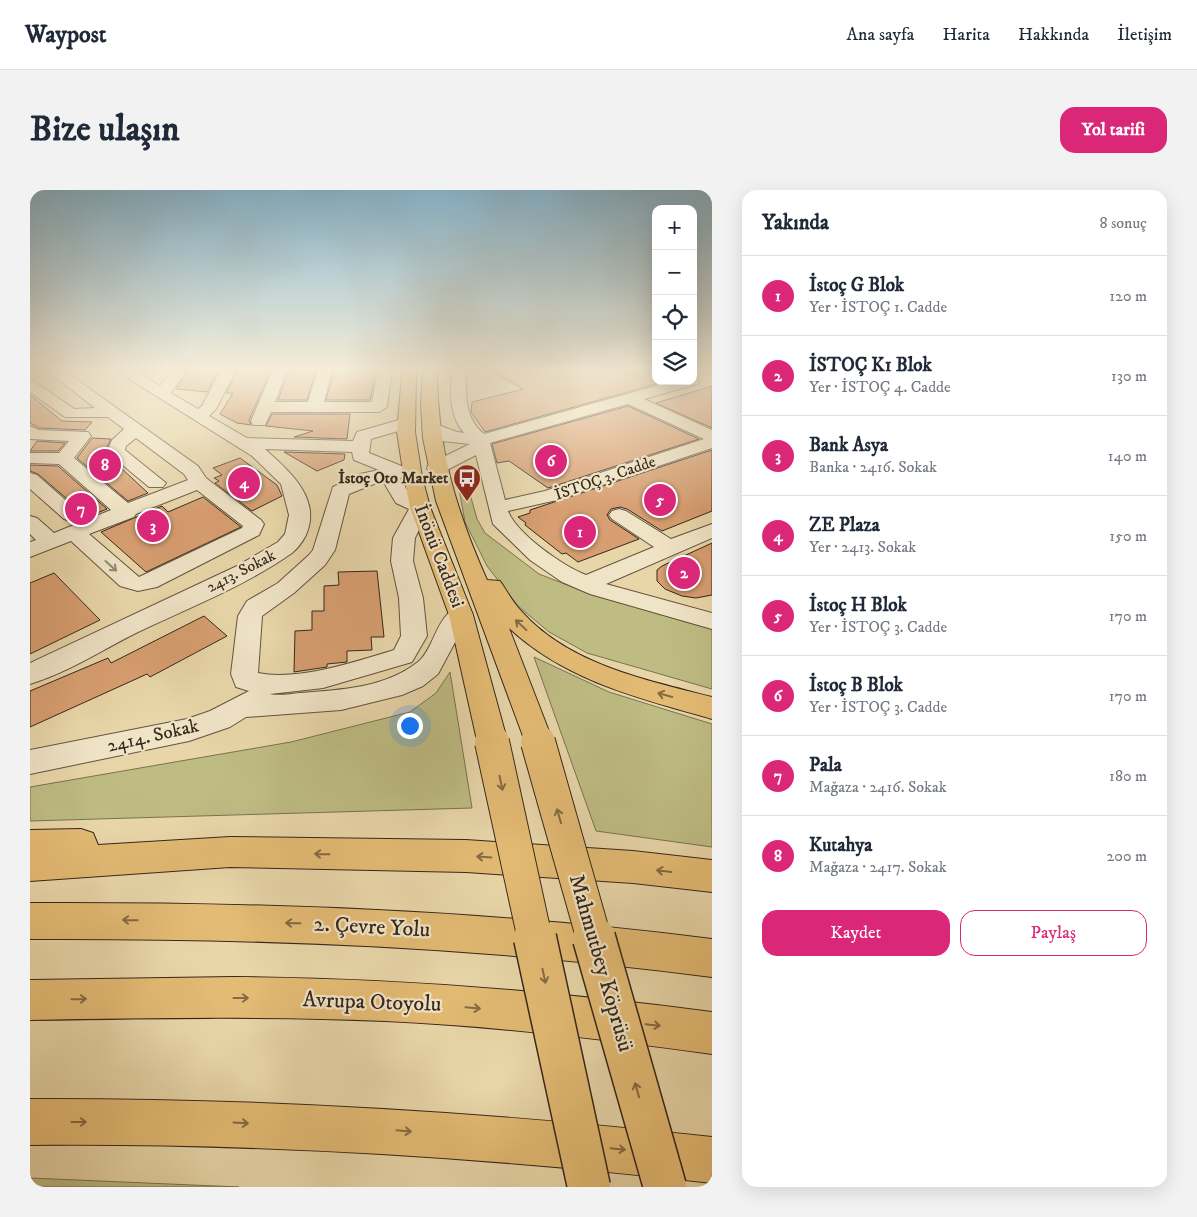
<!DOCTYPE html>
<html lang="tr">
<head>
<meta charset="utf-8">
<style>
  body { margin:0; font-family:"IM FELL DW Pica",serif; background:#f2f2f3; color:#1f2937 }
  .controls { position:absolute; right:15px; top:15px; display:grid; overflow:hidden; border-radius:10px; box-shadow:0 5px 20px #0002 }
  .controls button { width:45px; height:45px; display:grid; place-items:center; padding:0; border:0; border-bottom:1px solid #e0e1e3; background:#fff; color:#1f2937; font:25px sans-serif }
  .you { position:absolute; left:379px; top:535px; width:18px; height:18px; margin:-12px; border:4px solid #fff; border-radius:50%; background:#1a73e8; box-shadow:0 0 0 8px #1a73e833 }
  .badge { display:grid; place-items:center; width:32px; height:32px; border-radius:50%; background:#db2777; color:#fff; font-size:16px; font-weight:700 }
  .pin { position:absolute; translate:-50% -50%; border:2px solid #fff; box-shadow:0 1px 5px #0006 }
  .list { margin:0; padding:0; list-style:none }
  h2 { display:flex; justify-content:space-between; align-items:center; height:65px; margin:0; padding:0 20px; font-size:21px }
  h2 small { font-size:16px; font-weight:400; color:#747a83 }
  .list li { display:grid; grid-template-columns:32px 1fr auto; gap:15px; align-items:center; box-sizing:border-box; height:80px; padding:0 20px; border-top:1px solid #e0e1e3 }
  .list b { display:block; font-size:19px; white-space:nowrap }
  .list p { margin:0; font-size:16px; white-space:nowrap; color:#747a83 }
  .list em { font-size:16px; font-style:normal; color:#747a83 }
  .actions { display:flex; gap:10px; padding:15px 20px }
  .actions a { flex:1; padding:11px 0; border:1px solid #db2777; border-radius:15px; text-align:center; font-size:18px; color:#db2777 }
  .actions .main { background:#db2777; color:#fff }
  .icon { flex:none; width:28px; height:28px; fill:none; stroke:currentColor; stroke-width:2; stroke-linecap:round; stroke-linejoin:round }
  .map { position:relative; flex:none; width:682px; height:997px; overflow:hidden; border-radius:15px }
  header { display:flex; align-items:center; gap:30px; box-sizing:border-box; height:70px; padding:0 25px; background:#fff; border-bottom:1px solid #e0e1e3 }
  header strong { font-size:24px }
  nav { display:flex; gap:28px; margin-inline-start:auto; font-size:18px }
  .intro { display:flex; align-items:center; justify-content:space-between; box-sizing:border-box; height:120px; padding:0 30px }
  h1 { margin:0; font-size:35px }
  .button { padding:12px 22px; border-radius:15px; background:#db2777; color:#fff; font-size:18px; font-weight:700 }
  main { display:flex; gap:30px; padding:0 30px }
  aside { flex:1; background:#fff; border-radius:15px; box-shadow:0 5px 20px #0002 }
  .map>svg:first-child { display:block }
</style>
</head>
<body>
<header>
<strong>Waypost</strong>
<nav><a>Ana sayfa</a><a>Harita</a><a>Hakkında</a><a>İletişim</a></nav>
</header>
<div class="intro"><h1>Bize ulaşın</h1><a class="button">Yol tarifi</a></div>
<main>
<div class="map">
<svg width="682" height="997" viewBox="0 0 682 997">
  <rect width="100%" height="100%" fill="#e8d6a9"/>
  <filter id="stains"><feTurbulence type="fractalNoise" baseFrequency=".004" numOctaves="4"/><feColorMatrix values="0 0 0 0 .2 0 0 0 0 .09 0 0 0 0 .02 0 0 0 .5 -.17"/></filter>
  <radialGradient id="worn" r=".72"><stop offset=".6" stop-color="#630" stop-opacity="0"/><stop offset="1" stop-color="#630" stop-opacity=".3"/></radialGradient>
  <path fill="#bebc83" stroke="#7a724f" d="M433 279 447 329 455 343 509 384 563 405 682 439V499L557 463 519 442 488 416 457 376 435 332 427 288Z
    M504 467 579 502 682 534V657L566 641Z
    M420 482 442 618 0 631V597L261 552 380 522 406 503Z
    M0 988 209 997H0Z"/>
  <path fill="#d79e71" stroke="#35271b" d="M159 180H189L177 202 146 199Z
    M208 180H241L219 230 221 235 207 233 190 224 203 203H196Z
    M259 180H286L277 210H248Z
    M458 180H626V194L455 242 441 222 442 212 493 199Z
    M304 181H346L340 210H296Z
    M682 196V238L626 213Z
    M0 205 32 231 62 232 55 240 9 238 0 233Z
    M598 216 669 249 518 298 479 271 467 273 462 254Z
    M242 224H320L317 249 264 247 283 241 236 236Z
    M62 248 81 249 75 261 77 265 118 303 98 311 47 268Z
    M7 251 35 253 28 261H0Z
    M682 260V321L632 341 597 319 590 317 581 319 577 325 580 330 609 349 548 372 536 363 532 364 495 335 496 333 488 327 500 323V320Z
    M254 262 315 264 314 270 287 281Z
    M210 268 247 295 252 306 222 321 185 293 189 291 184 288 192 285 183 278Z
    M0 275 28 276 77 319 50 330 53 325 50 320 8 284 0 281Z
    M173 307 211 337 116 382 71 342 132 316 138 322Z
    M682 353V405L666 408 652 406 635 399 627 391V380L632 376Z
    M347 381 354 447H341L342 460 317 461V472L297 474V477L264 482 265 441 282 440V421H294V396L309 395 308 382Z
    M24 383 70 430 0 464V393Z
    M174 426 197 446 120 487 117 484 0 537V501L78 468 81 473Z"/>
  <g fill="none" stroke-linecap="round" stroke-linejoin="round">
    <g stroke="#62533e" stroke-width="2">
      <path id="minor" d="M16 180H33L168 276 176 288 231 330 234 334 229 345 127 397 108 401 90 396 41 351 0 367V352L6 350 0 344V326L7 328 24 343 81 320 29 274 0 273V263H29L39 251 0 249V236L9 240 58 242 61 246 44 268 98 313 158 290 154 284 106 248 96 256 95 260 136 293 133 297H119L77 262 82 250 94 239 78 227H35L0 202V190L5 192 44 219 65 218ZM167 300 213 336 212 338 109 387 59 344 104 327 106 324Z
        M85 180H103L130 196 142 180H157L141 203 168 219 172 216 191 180H206L186 219 179 226 217 248 323 251 327 242 376 228 382 229 384 233 382 237 341 249 339 263 379 279 381 283 379 287 370 288 380 305 397 313 400 317 385 348 383 371 393 408 397 446 382 472 293 498 240 504C248 506 261 504 270 503 310 500 355 498 388 472 407 457 407 411 440 419L443 425 431 441 408 484 393 496 372 505 311 520 216 527 200 537 159 551 0 584V560L157 529 180 521 219 501 206 497 201 484 208 426 217 411 248 393 279 365 283 360 303 297 330 284 349 280 324 270 322 262 235 259C259 281 292 308 276 345 273 351 267 359 262 363 215 396 158 418 106 443 72 460 37 483 0 494V473L207 376 248 352 255 344 259 325 251 294 222 266ZM349 292 354 293 366 313 379 319 363 348 361 371 369 408 371 446 364 460C325 472 268 491 228 483L232 426 264 403 295 375 305 360 319 304Z
        M243 180H257L245 212H278L288 180H302L294 212H342L348 180H362L357 217 349 222H241L235 235H223L221 231Z
        M422 180H436C436 204 434 228 454 244L644 191H663V187L667 188 670 191 667 194 614 209 682 240V258L527 310 478 321C487 344 533 376 556 385L624 357 582 329 579 325 582 321 589 319 596 321 641 349 682 334V348L576 394 682 423V439L560 404 532 392 500 370 463 334 446 265 413 282H399L397 278 399 274 440 254 412 251 392 238 394 234C407 231 420 242 434 243 418 224 421 203 422 180ZM598 214 674 249 515 301 475 310 460 253Z
        M0 283 7 285 48 321 51 325 48 329 41 331 34 329 0 299Z"/>
    </g>
    <g stroke="#35271b" stroke-width="2">
      <path id="highway" d="M374 180H389L386 185 385 242 392 287 400 317 443 425 476 546 471 554 461 558 451 554 446 546 419 425 380 317 374 287 367 242 372 185Z
        M393 180H407C407 258 426 320 457 390L470 391C477 401 483 413 492 422 540 475 616 490 682 507V529C609 508 536 491 479 438L522 549 517 557 507 561 497 557 406 311 393 248 391 214Z
        M51 639 63 643 68 655 200 647 436 650 603 661 682 670V702L603 693 436 682 200 677 0 691V640Z
        M0 713C229 712 455 720 682 749V787C454 757 229 748 0 749Z
        M204 787C364 788 523 801 682 822V864C574 849 464 836 355 831 237 826 118 828 0 830V790Z
        M0 909C228 908 455 922 682 947V993C455 967 229 953 0 955Z"/>
    </g>
    <use href="#minor" fill="#f0e4c7" fill-rule="evenodd"/>
    <use href="#highway" fill="#e4bb74" fill-rule="evenodd"/>
    <g stroke="#35271b" stroke-width="29" stroke-linecap="butt">
      <path id="highway-bridge-far2" d="M461 546 463 554
        M507 549 508 554"/>
    </g>
    <g stroke="#35271b" stroke-width="36" stroke-linecap="butt">
      <path id="highway-bridge-far1" d="M462 552 505 749
        M508 552 564 749"/>
    </g>
    <g stroke="#35271b" stroke-width="45" stroke-linecap="butt">
      <path id="highway-bridge" d="M505 748 559 997
        M564 748 635 997"/>
    </g>
    <use href="#highway-bridge-far2" stroke="#e4bb74" stroke-width="26"/>
    <use href="#highway-bridge-far1" stroke="#e4bb74" stroke-width="34"/>
    <use href="#highway-bridge" stroke="#e4bb74" stroke-width="42"/>
  </g>
  <defs><path id="oneway-shaft" d="M-6 0H5M1.5-3L5.5 0L1.5 3" fill="none" stroke-width="1.6" stroke-linecap="round" stroke-linejoin="round" transform="scale(1.25)"/></defs>
  <use stroke="#928671" href="#oneway-shaft" transform="translate(81 376) rotate(42)"/>
  <g stroke="#846a43">
    <use href="#oneway-shaft" transform="translate(491 435) rotate(-137)"/>
    <use href="#oneway-shaft" transform="translate(635 505) rotate(-165)"/>
    <use href="#oneway-shaft" transform="translate(471 593) rotate(78)"/>
    <use href="#oneway-shaft" transform="translate(529 626) rotate(-106)"/>
    <use href="#oneway-shaft" transform="translate(292 664) rotate(-179)"/>
    <use href="#oneway-shaft" transform="translate(454 667) rotate(-176)"/>
    <use href="#oneway-shaft" transform="translate(634 681) rotate(-173)"/>
    <use href="#oneway-shaft" transform="translate(100 730) rotate(-179)"/>
    <use href="#oneway-shaft" transform="translate(263 733) rotate(-179)"/>
    <use href="#oneway-shaft" transform="translate(514 786) rotate(78)"/>
    <use href="#oneway-shaft" transform="translate(211 808)"/>
    <use href="#oneway-shaft" transform="translate(49 809) rotate(-1)"/>
    <use href="#oneway-shaft" transform="translate(443 818) rotate(5)"/>
    <use href="#oneway-shaft" transform="translate(623 835) rotate(6)"/>
    <use href="#oneway-shaft" transform="translate(607 900) rotate(-106)"/>
    <use href="#oneway-shaft" transform="translate(49 932)"/>
    <use href="#oneway-shaft" transform="translate(211 933) rotate(3)"/>
    <use href="#oneway-shaft" transform="translate(374 941) rotate(5)"/>
    <use href="#oneway-shaft" transform="translate(588 959) rotate(6)"/>
  </g>
  <linearGradient id="sky" x2="0" y2="1"><stop stop-color="#87b6cf"/><stop offset="0.56" stop-color="#f5edd8"/><stop offset="1" stop-color="#f5edd8" stop-opacity="0"/></linearGradient>
  <rect width="682" height="320" fill="url(#sky)"/>
  <defs>
    <g id="bus-pin" transform="scale(1.4375)"><path d="M0 17L-7.5 6A9.5 9.5 0 1 1 7.5 6Z" fill="#8f2418" stroke="#f0e4c7"/><path d="M-5-6H5V4H4V6H2V4H-2V6H-4V4H-5ZM-3.5-4V0h7V-4ZM-3.5 1.2v1.5H-2V1.2ZM2 1.2v1.5H3.5V1.2Z" fill="#fff"/></g>
  </defs>
  <g fill-rule="evenodd">
    <use href="#bus-pin" x="437" y="288"/>
  </g>
  <g text-anchor="middle" dominant-baseline="central" stroke-width="4.5" stroke-linejoin="round" paint-order="stroke">
    <g font-size="16" font-weight="bold" fill="#35271b" stroke="#f0e4c7" text-anchor="end">
      <text x="418" y="288">İstoç Oto Market</text>
    </g>
    <g font-size="16" fill="#35271b" stroke="#f0e4c7">
      <text transform="translate(575 288) rotate(-19)">İSTOÇ 3. Cadde</text>
      <text transform="translate(211 381) rotate(-27)">2413. Sokak</text>
    </g>
    <g font-size="19" fill="#35271b" stroke="#f0e4c7">
      <text transform="translate(409 366) rotate(69)">İnönü Caddesi</text>
      <text transform="translate(123 546) rotate(-13)">2414. Sokak</text>
    </g>
    <g font-size="22" fill="#35271b" stroke="#f0e4c7">
      <text transform="translate(342 737) rotate(3)">2. Çevre Yolu</text>
      <text transform="translate(571 773) rotate(74)">Mahmutbey Köprüsü</text>
      <text transform="translate(342 812) rotate(2)">Avrupa Otoyolu</text>
    </g>
  </g>
  <rect width="100%" height="100%" filter="url(#stains)"/>
  <rect width="100%" height="100%" fill="url(#worn)"/>
</svg>
<div class="controls">
<button>+</button>
<button>−</button>
<button><svg class="icon" aria-label="locate" viewBox="0 0 24 24"><circle cx="12" cy="12" r="6"/><path d="M12 2v4M12 18v4M2 12h4M18 12h4"/></svg></button>
<button><svg class="icon" aria-label="layers" viewBox="0 0 24 24"><path d="M12 4l9 5-9 5-9-5zM3 14l9 5 9-5"/></svg></button>
</div>
<div class="you"></div>
<div class="pin badge" style="left:550px;top:342px">1</div>
<div class="pin badge" style="left:654px;top:383px">2</div>
<div class="pin badge" style="left:123px;top:336px">3</div>
<div class="pin badge" style="left:214px;top:293px">4</div>
<div class="pin badge" style="left:630px;top:310px">5</div>
<div class="pin badge" style="left:521px;top:271px">6</div>
<div class="pin badge" style="left:51px;top:319px">7</div>
<div class="pin badge" style="left:75px;top:275px">8</div>
</div>
<aside>
<h2>Yakında<small>8 sonuç</small></h2>
<ul class="list">
<li><span class="badge">1</span><div><b>İstoç G Blok</b><p>Yer · İSTOÇ 1. Cadde</p></div><em>120 m</em></li>
<li><span class="badge">2</span><div><b>İSTOÇ K1 Blok</b><p>Yer · İSTOÇ 4. Cadde</p></div><em>130 m</em></li>
<li><span class="badge">3</span><div><b>Bank Asya</b><p>Banka · 2416. Sokak</p></div><em>140 m</em></li>
<li><span class="badge">4</span><div><b>ZE Plaza</b><p>Yer · 2413. Sokak</p></div><em>150 m</em></li>
<li><span class="badge">5</span><div><b>İstoç H Blok</b><p>Yer · İSTOÇ 3. Cadde</p></div><em>170 m</em></li>
<li><span class="badge">6</span><div><b>İstoç B Blok</b><p>Yer · İSTOÇ 3. Cadde</p></div><em>170 m</em></li>
<li><span class="badge">7</span><div><b>Pala</b><p>Mağaza · 2416. Sokak</p></div><em>180 m</em></li>
<li><span class="badge">8</span><div><b>Kutahya</b><p>Mağaza · 2417. Sokak</p></div><em>200 m</em></li>
</ul>
<div class="actions"><a class="main">Kaydet</a><a>Paylaş</a></div>
</aside>
</main>
</body>
</html>
